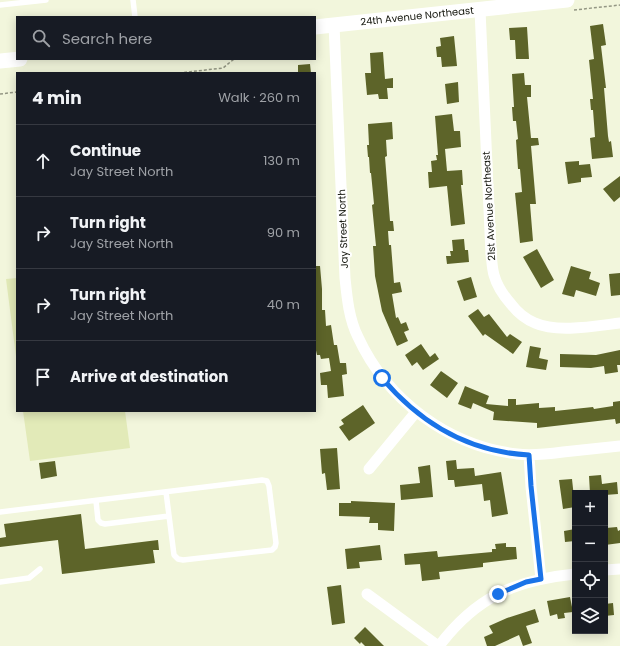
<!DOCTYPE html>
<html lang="en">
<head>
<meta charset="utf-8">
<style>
  body { margin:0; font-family:Poppins,sans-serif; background:#20242c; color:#f1f3f6 }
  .controls { position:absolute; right:12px; bottom:12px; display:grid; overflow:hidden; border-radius:0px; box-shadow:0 2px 10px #0003 }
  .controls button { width:36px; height:36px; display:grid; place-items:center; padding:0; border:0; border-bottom:1px solid #363941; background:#171b24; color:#f1f3f6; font:20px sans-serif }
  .stop { position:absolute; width:12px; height:12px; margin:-9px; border:3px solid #1a73e8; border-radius:50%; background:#fff }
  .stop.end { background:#1a73e8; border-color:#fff; box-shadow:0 1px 4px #0008 }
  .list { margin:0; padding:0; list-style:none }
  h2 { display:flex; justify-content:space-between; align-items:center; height:52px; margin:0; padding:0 16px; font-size:17px }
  h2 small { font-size:13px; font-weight:400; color:#9ea1a6 }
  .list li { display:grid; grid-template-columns:26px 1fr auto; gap:12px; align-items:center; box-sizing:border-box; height:72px; padding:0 16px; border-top:1px solid #363941 }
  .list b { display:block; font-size:15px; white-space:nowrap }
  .list p { margin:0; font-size:13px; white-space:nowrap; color:#9ea1a6 }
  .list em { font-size:13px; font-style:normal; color:#9ea1a6 }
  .icon { flex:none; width:22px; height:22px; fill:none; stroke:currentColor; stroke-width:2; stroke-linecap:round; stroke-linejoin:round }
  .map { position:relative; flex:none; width:620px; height:646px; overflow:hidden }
  .search { position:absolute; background:#171b24; box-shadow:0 2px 10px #0003; left:16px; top:16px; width:300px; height:44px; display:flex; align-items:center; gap:10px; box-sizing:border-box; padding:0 14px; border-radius:0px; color:#9ea1a6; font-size:15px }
  .panel { position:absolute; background:#171b24; box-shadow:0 2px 10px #0003; left:16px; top:72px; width:300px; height:340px; border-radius:0px }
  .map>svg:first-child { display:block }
</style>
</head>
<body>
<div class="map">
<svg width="620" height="646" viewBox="0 0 620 646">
  <rect width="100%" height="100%" fill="#f2f6dc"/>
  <path fill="#e2eab8" d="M17 278V364L6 279Z
    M23 411H125L130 448 30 461Z"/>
  <path fill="#5d6429" d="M603 24 606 45 601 46 606 88H604L608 136 609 142 611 141 613 157 592 159 590 138 595 137 593 110H591L590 99H593L589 60 594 59 590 26Z
    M527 27 529 59H516L515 40H510L509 28Z
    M454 36 457 66 442 67 441 57H437L436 47 441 46 440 38Z
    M383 52 385 79 393 78V88H387L388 99H379L378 94 367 95 365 73H371L370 53Z
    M310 64 311 73H298V65Z
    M524 73 525 85H531V97H527L531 138H538L539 145 531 146 536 204H530L533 241 520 243 515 193 522 192 520 169H518L516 140 518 139 516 121H513L512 107H514L512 74Z
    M458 82 459 102 447 104 445 84Z
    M452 114 454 131H460L461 147 445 149 447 171 462 170 463 185H461L465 224 451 226 447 186 429 188 428 172H432L431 161 437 160 436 155H438L435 116Z
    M392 122 393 139 386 140 387 156 385 157 390 221H393L394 231H388L389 245H391L394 283 400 282 402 292 392 294 396 318 398 317 401 324 406 322 409 330 404 332 408 341 397 346 382 311 375 276 373 246H376L372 205 374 204 371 173H370L369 157H368L367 145H369L368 124Z
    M579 161V165L590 164 592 177 581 178V182L568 184 565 162Z
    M620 176V197L614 202 603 189Z
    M464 239 465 250H468L469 262 447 264 446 256H451L450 251H453L452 240Z
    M537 249 554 280 541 288 523 257Z
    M315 266H320L322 289V310H325L326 326 331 325 334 345H337L340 363H346L347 374 342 375 344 396 328 398 327 385H321L320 373 331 371 329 358 321 359 320 355H317L315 346Z
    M571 266 591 272 589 279 600 283 596 296 576 290 574 297 562 294Z
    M620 273V295L611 296 609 274Z
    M471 277 477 297 464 301 457 281Z
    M478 309 484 317 489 314 507 337 510 334 522 342 513 354 485 334 483 336 468 316Z
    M421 344 430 357 435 353 439 359 423 370 417 362 412 366 405 355Z
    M530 346 541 348 539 358 548 360 546 370 526 367Z
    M620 350V365H617L618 372 605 374 604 366 591 368 560 367V354L596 355Z
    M441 371 458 383 447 398 430 385Z
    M465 386 489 396 486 404 508 406V399H516V405L539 403V408L555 407V411L593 407 594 409 613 406V402L620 401V423L616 424 615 419 537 428V423L493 420 494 412 473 403 471 409 458 404Z
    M363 405 375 423 349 441 339 427 344 424 341 420Z
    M337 448 340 489 327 490 325 473 322 474 320 449Z
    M456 460 457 469 474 468 475 476 501 472 508 514 492 517 490 500 484 501 482 484 455 487 454 480H448L446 461Z
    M55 461 57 476 41 479 39 463Z
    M430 465 433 497 401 500 400 485 420 483 418 467Z
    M601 475 602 484 617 482 618 494 605 495V493H590L589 476Z
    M572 479 575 507 563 509 559 480Z
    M351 501 395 503 394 531 378 530V523H369L370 517 339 516V503H351Z
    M81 514 85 549 158 540 159 550H153L155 563 62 574 58 540 0 547V538L6 537 4 524Z
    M617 527 618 531 620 530V543L605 545 606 528Z
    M575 529V541L565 542 564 531Z
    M506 543V547H516L517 559 483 563V567L439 572 440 579 422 581 420 564 405 565 404 554 437 551 438 557 492 552V549H496L495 544Z
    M380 545 382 560 359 562 360 568 347 569 345 549Z
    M341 585 345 623 332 625 327 587Z
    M570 597 573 612 564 613 565 618 558 619 557 614 550 616 547 601Z
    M613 603 614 615 605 616V604Z
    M535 609 539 622 526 626 532 643 523 646 519 635 495 646H487L484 637 493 633 489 626 507 618Z
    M365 627 384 646H365L361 642 360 644 354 638Z"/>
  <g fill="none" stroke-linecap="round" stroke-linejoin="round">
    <path stroke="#949784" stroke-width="1.5" stroke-dasharray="3 2" stroke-linecap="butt" d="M574 10 620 5
      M179 73 223 68 234 59
      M0 94 17 92"/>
    <path stroke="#fff" stroke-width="5.5" d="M133 0 135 17
      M0 5 46 0
      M96 501 98 520 101 523 105 524 169 516
      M0 512 262 480 267 481 269 486 276 543 275 547 272 550 183 560 178 559 174 555 166 492
      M0 582 29 578 40 569"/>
    <path stroke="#fff" stroke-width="11" d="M480 10 491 254C492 261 492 268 494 275 497 286 503 295 511 304 517 312 525 319 535 323 557 333 595 326 620 323
      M334 25 345 278C347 298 349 319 358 337 387 400 448 446 517 454 532 456 548 454 563 452 582 450 601 448 620 446
      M529 455 531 487 541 579
      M369 469 416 412
      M605 570 620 569
      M367 594 438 646
      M439 646C476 597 515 580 575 574"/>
    <path stroke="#fff" stroke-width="15" d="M315 27 567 0
      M0 61 20 59"/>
  </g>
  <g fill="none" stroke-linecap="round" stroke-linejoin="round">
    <path stroke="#1a73e8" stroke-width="5" d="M382 378C420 423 469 452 529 455L531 486 541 579 526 582 498 594"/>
  </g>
  <g text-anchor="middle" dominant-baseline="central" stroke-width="4" stroke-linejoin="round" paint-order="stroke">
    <g font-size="10" fill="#14160d" stroke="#fff">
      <text transform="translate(417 16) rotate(-6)">24th Avenue Northeast</text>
      <text transform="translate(489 206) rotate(-93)">21st Avenue Northeast</text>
      <text transform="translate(343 229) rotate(-92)">Jay Street North</text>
    </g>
  </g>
</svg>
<div class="controls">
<button>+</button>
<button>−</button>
<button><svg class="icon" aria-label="locate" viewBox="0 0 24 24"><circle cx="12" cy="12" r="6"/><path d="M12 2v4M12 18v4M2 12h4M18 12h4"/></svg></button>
<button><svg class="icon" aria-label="layers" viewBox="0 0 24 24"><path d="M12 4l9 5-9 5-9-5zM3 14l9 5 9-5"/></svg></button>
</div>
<div class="stop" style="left:382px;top:378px"></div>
<div class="stop end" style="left:498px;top:594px"></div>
<div class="search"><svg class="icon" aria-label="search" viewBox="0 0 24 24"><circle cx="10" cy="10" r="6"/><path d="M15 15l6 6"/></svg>Search here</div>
<section class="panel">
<h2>4 min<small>Walk · 260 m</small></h2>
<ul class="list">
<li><svg class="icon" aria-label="ahead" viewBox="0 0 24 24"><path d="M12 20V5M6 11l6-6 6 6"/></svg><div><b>Continue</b><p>Jay Street North</p></div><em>130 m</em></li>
<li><svg class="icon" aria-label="right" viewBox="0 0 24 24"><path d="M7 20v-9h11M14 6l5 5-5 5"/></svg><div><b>Turn right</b><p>Jay Street North</p></div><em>90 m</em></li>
<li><svg class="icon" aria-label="right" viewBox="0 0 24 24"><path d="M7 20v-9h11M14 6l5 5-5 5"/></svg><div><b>Turn right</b><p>Jay Street North</p></div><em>40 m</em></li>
<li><svg class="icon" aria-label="arrive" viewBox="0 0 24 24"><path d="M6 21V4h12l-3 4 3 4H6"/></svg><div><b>Arrive at destination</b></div></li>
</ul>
</section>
</div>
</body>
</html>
